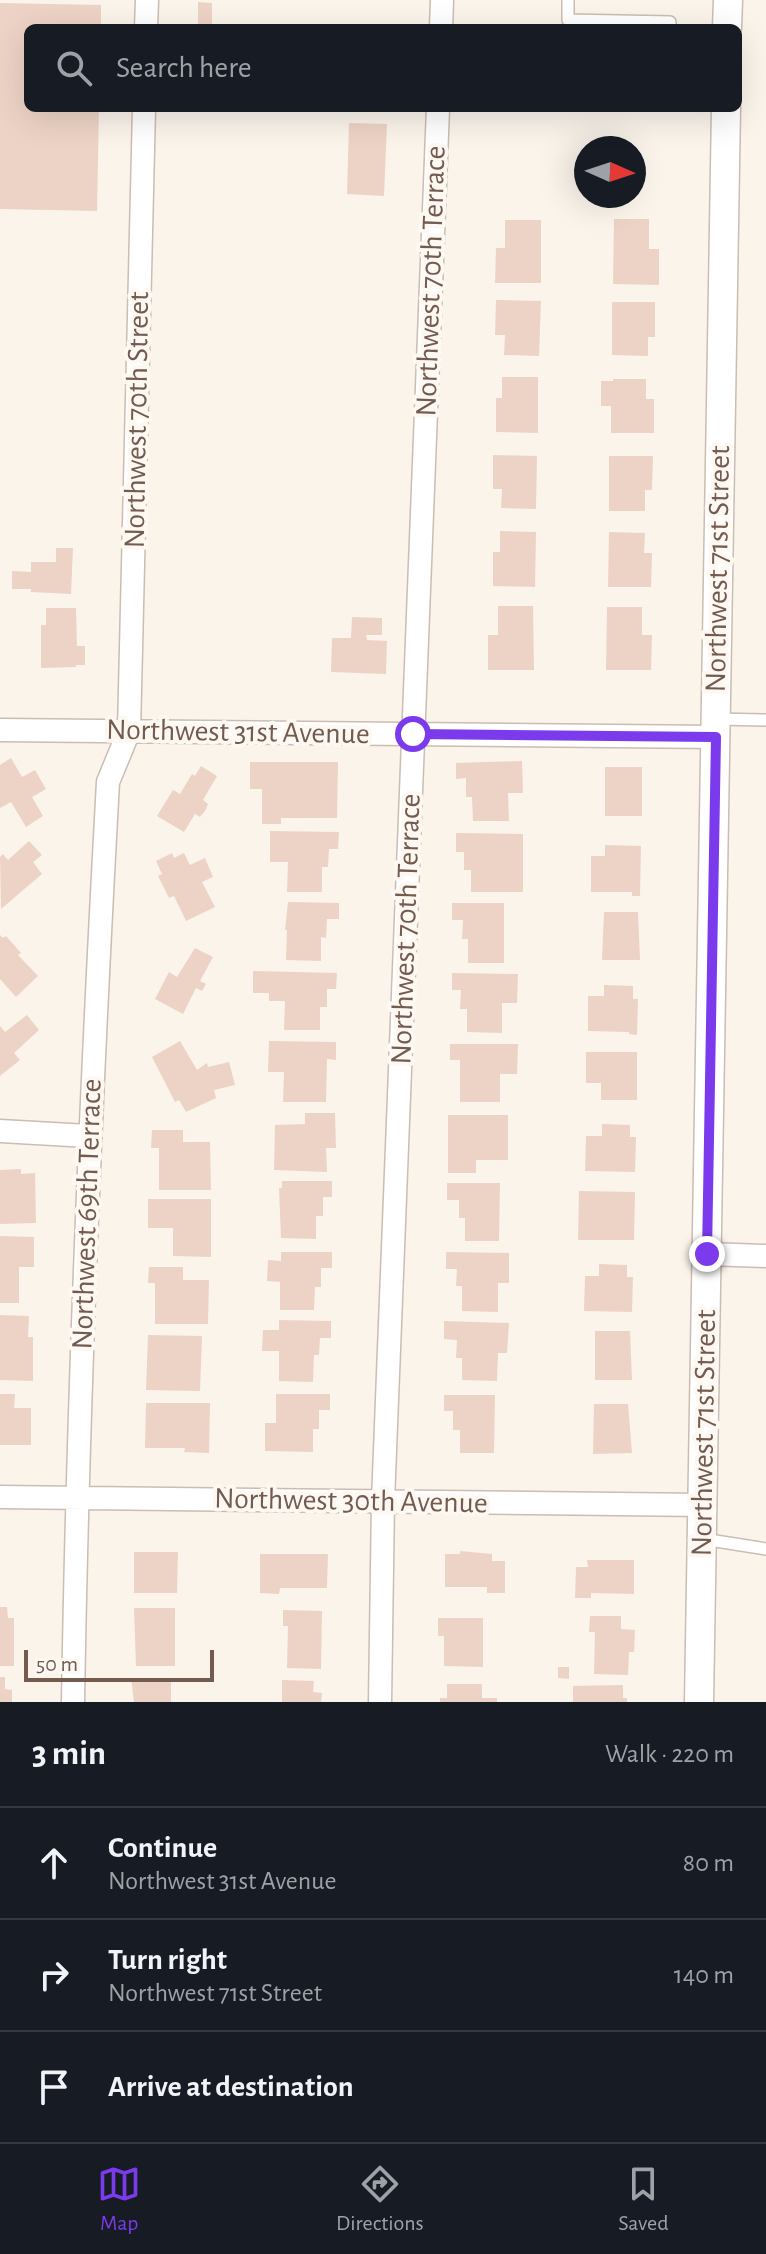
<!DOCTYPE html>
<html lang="en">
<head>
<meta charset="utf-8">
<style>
  body { margin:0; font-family:"Alegreya Sans",sans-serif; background:#242831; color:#f1f3f6 }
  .compass { position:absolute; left:574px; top:136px; width:72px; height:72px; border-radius:50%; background:#171b24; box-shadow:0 8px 32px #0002; rotate:93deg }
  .scale { position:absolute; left:24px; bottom:20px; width:190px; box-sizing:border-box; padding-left:8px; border:4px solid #735b50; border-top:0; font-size:22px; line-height:28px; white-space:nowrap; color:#735b50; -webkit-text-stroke:6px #fdf8f1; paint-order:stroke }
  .stop { position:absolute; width:24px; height:24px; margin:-18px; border:6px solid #7c3aed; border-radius:50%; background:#fff }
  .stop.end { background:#7c3aed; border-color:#fff; box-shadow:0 2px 8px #0008 }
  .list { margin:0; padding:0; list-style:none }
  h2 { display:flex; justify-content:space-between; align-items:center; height:104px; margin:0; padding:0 32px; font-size:34px }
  h2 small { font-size:26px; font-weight:400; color:#9ea1a6 }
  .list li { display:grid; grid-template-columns:52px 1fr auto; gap:24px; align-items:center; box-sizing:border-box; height:112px; padding:0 32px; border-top:2px solid #363941 }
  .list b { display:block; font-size:30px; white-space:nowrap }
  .list p { margin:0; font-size:26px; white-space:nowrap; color:#9ea1a6 }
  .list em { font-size:26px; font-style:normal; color:#9ea1a6 }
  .icon { flex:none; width:44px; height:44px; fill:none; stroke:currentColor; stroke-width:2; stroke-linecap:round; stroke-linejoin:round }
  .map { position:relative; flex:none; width:766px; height:1702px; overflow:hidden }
  .search { position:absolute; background:#171b24; box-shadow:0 8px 32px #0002; left:24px; right:24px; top:24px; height:88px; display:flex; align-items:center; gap:20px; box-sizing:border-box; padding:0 28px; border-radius:12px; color:#9ea1a6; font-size:30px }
  .sheet { height:440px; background:#171b24 }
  nav { display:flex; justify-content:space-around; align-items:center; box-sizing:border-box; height:112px; border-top:2px solid #363941; background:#171b24; font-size:22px; color:#9ea1a6 }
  nav a { display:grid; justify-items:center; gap:4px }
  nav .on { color:#7c3aed }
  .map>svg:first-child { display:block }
</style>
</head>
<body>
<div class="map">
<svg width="766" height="1702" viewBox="0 0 766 1702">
  <rect width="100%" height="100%" fill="#faf4eb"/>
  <path fill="#edd3c5" d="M198 2 212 3V28H198Z
    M0 3 101 5V28H28V108H99L97 211 0 209Z
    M349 123 387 124 384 196 347 194Z
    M614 219H649V249H659V285L613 284Z
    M505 220H541V283H495L496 248H505Z
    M496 300 541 301 539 356 504 355 505 335H495Z
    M612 302H655V337H648V356L612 355Z
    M502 377H538V433L496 432V398H502Z
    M613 379H646V399H654V433H611V406H601V381H613Z
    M493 455 537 456 536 509 501 508 502 489H493Z
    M609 456H653L652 490H645V511H609Z
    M500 531 536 532 535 587 493 586V552H500Z
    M609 532 645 533 644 553H652L651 587H608Z
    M56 548H73L71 594 31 592V589H12V571L31 572V562H56Z
    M498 606H533L534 670H488V635H498Z
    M607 607H642V635H652L651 670H606Z
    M46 608H76L77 646H85V665H76V667L41 668V625H46Z
    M352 617 382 618V635H366L367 640 387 641 386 674 331 672 332 638H351Z
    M11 758 22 777 35 770 46 789 32 797 43 816 26 827 11 802 0 808V765Z
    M522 761 523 793H508L509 821H473L472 797H466V778L456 779V763Z
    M250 762H338L337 818H281V824H262V789H250Z
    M201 766 217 776 203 800 208 804 205 811 200 817 195 814 184 832 157 816 173 790 180 794 192 774 195 776Z
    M605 767H642V816H605Z
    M270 831 339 832 338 849H329L328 867H322V892H287L288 862H270Z
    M456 833 523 834V892H471V870H464V852H456Z
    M29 841 42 855 33 862 42 874 1 909 0 857 3 854 8 860Z
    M605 845 641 846 640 896H632V892H591V856H605Z
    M172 853 174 858 184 853 190 865 205 858 213 877 202 882 215 907 186 921 174 896 169 898 158 876 162 874 156 861Z
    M288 902 339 903V919H327L326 938 321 937V961L286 960 287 930H285Z
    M452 903H504V963H468V939H462L463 920H452Z
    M604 912H638L640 960H602Z
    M0 935 3 938 6 936 21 953 18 955 38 976 16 997 0 979Z
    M195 948 213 957 200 981 206 984 202 991 196 988 183 1014 155 999 169 972 177 977Z
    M253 971 337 973 336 989H327V1007H320V1030H284L285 1001H269V993H253Z
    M452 973 518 974 517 1003H502V1033L467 1032V1009H460L461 990H452Z
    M604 985 633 986V999H638L637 1035 629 1034V1032L588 1031V996H604Z
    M27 1015 39 1030 14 1053 20 1060 0 1076V1026L5 1032Z
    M180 1041 197 1070 207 1063 208 1067 229 1062 235 1085 214 1090 216 1098 186 1112 179 1100 175 1102 152 1057Z
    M269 1041 336 1042V1060L327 1059 326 1102H283L284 1072H268Z
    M450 1044H518L517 1074H500V1102H460V1060H450Z
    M586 1052H637V1100H601V1083H586Z
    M305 1113H335L336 1148H326L327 1172 274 1170 275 1125 305 1124Z
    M448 1115H508V1160H476V1173H448Z
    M602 1124 630 1125V1137H636L635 1172 585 1171 586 1136H602Z
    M152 1130H183V1142H210L211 1190H159V1148H151Z
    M21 1169V1174L35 1173 36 1223 0 1224V1170Z
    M282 1181H332V1197H323V1216H316V1239L281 1238 279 1188H282Z
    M447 1183H500L499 1241H465V1218H459V1200H447Z
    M579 1191 635 1192 634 1240H578Z
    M148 1199H211V1257L173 1256V1228H148Z
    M0 1236 34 1237V1267H19V1303H0Z
    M281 1252H332V1268H321V1287H315L314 1310H280V1282L267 1281 268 1260 281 1261Z
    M446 1252 509 1253V1283H498V1312L462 1311V1286H456L457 1269H446Z
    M599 1264 627 1265V1277H633L632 1312 584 1311 585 1276H599Z
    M149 1267H183V1280H209L208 1324H155V1283H148Z
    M0 1315 29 1316 28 1337H33V1381L0 1380Z
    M279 1320 331 1321V1338H320L319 1355H314L313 1382 279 1381V1351H262L263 1330H279Z
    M444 1321 509 1323 507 1353H498L497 1381 462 1380V1358H456L457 1340 444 1339Z
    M595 1331H630L632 1380H595Z
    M148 1335 202 1336 200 1391 146 1390Z
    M0 1394H15L14 1408H31V1445H0Z
    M276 1394H330V1410H319V1429H313V1452L265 1451V1423H276Z
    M444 1395H495L494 1453H460V1430H453V1411H444Z
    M146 1403H210L209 1453 184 1452 185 1448H145Z
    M594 1404H628L632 1453 593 1454Z
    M460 1551 492 1554V1561H505V1593H487V1587H445V1554H460Z
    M134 1552H178L177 1593H134Z
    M260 1554H328L327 1588H280L279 1594 260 1593Z
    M587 1560H634V1594L591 1593V1598H575L576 1567H588Z
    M0 1607H7L8 1618H14V1666H0Z
    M134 1608H175V1666H136Z
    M283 1610 322 1611 321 1669 287 1668 288 1626H283Z
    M590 1616H621V1629L635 1630 634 1652H629L628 1675 594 1674 595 1632H589Z
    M438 1618H483V1667L444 1666V1636H438Z
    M558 1667H569V1679L558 1678Z
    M0 1677H5V1689L12 1690V1702H0Z
    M131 1678H171V1702H134Z
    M282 1680 314 1681 313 1692 322 1693 321 1702H282Z
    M447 1684H482V1698H497V1702H440V1698H447Z
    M623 1685V1698H627V1702H573V1686Z"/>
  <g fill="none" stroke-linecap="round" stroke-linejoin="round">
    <g stroke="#ccbcb2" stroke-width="14">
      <path id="service" d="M568 0V20L670 22V28
        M716 719 766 720
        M703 1539 766 1549"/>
    </g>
    <g stroke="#ccbcb2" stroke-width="25">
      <path id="minor" d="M146 28 147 0
        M441 28 442 0
        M0 730 716 737
        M0 1131 88 1136
        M707 1254 766 1256
        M0 1497 703 1505
        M73 1702C78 1395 91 1089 108 782L129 731 144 108
        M380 1702 383 1501 438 108"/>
    </g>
    <g stroke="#ccbcb2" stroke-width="31">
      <path id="tertiary" d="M727 28 728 0
        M699 1702 726 108"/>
    </g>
    <use href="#service" stroke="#fff" stroke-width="11"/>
    <use href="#minor" stroke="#fff" stroke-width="22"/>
    <use href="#tertiary" stroke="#fff" stroke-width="28"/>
  </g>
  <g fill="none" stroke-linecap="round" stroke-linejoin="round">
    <path stroke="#7c3aed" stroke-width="10" d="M413 734 716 737 707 1254"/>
  </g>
  <g text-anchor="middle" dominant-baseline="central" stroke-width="8" stroke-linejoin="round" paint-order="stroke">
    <g font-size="30" fill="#735b50" stroke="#fdf8f1">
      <text transform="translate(431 281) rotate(-88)">Northwest 70th Terrace</text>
      <text transform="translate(137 420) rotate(-89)">Northwest 70th Street</text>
      <text transform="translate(718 569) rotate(-89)">Northwest 71st Street</text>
      <text transform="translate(238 732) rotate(1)">Northwest 31st Avenue</text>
      <text transform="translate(406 929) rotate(-88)">Northwest 70th Terrace</text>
      <text transform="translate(87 1214) rotate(-88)">Northwest 69th Terrace</text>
      <text transform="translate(704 1433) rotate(-89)">Northwest 71st Street</text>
      <text transform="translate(351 1501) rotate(1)">Northwest 30th Avenue</text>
    </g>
  </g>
</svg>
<svg class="compass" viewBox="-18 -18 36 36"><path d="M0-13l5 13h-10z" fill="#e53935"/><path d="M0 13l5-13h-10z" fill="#9ea1a6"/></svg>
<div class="scale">50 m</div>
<div class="stop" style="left:413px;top:734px"></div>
<div class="stop end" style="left:707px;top:1254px"></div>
<div class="search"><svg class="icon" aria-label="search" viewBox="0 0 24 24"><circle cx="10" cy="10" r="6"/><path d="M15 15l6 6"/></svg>Search here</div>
</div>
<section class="sheet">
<h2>3 min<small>Walk · 220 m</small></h2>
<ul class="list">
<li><svg class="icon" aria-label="ahead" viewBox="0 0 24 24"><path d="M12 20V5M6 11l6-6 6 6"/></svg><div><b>Continue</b><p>Northwest 31st Avenue</p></div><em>80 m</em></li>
<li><svg class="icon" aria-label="right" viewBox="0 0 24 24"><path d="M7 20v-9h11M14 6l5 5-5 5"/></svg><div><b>Turn right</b><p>Northwest 71st Street</p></div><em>140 m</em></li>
<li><svg class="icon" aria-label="arrive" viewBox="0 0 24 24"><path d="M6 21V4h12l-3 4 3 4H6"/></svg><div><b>Arrive at destination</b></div></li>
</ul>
</section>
<nav>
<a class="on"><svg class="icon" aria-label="map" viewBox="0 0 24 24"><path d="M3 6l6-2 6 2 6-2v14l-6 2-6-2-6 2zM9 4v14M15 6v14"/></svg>Map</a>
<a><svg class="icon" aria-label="directions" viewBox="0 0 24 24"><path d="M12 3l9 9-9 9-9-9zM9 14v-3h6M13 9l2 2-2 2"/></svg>Directions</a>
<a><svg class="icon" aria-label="saved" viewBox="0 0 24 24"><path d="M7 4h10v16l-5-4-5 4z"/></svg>Saved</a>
</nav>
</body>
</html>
